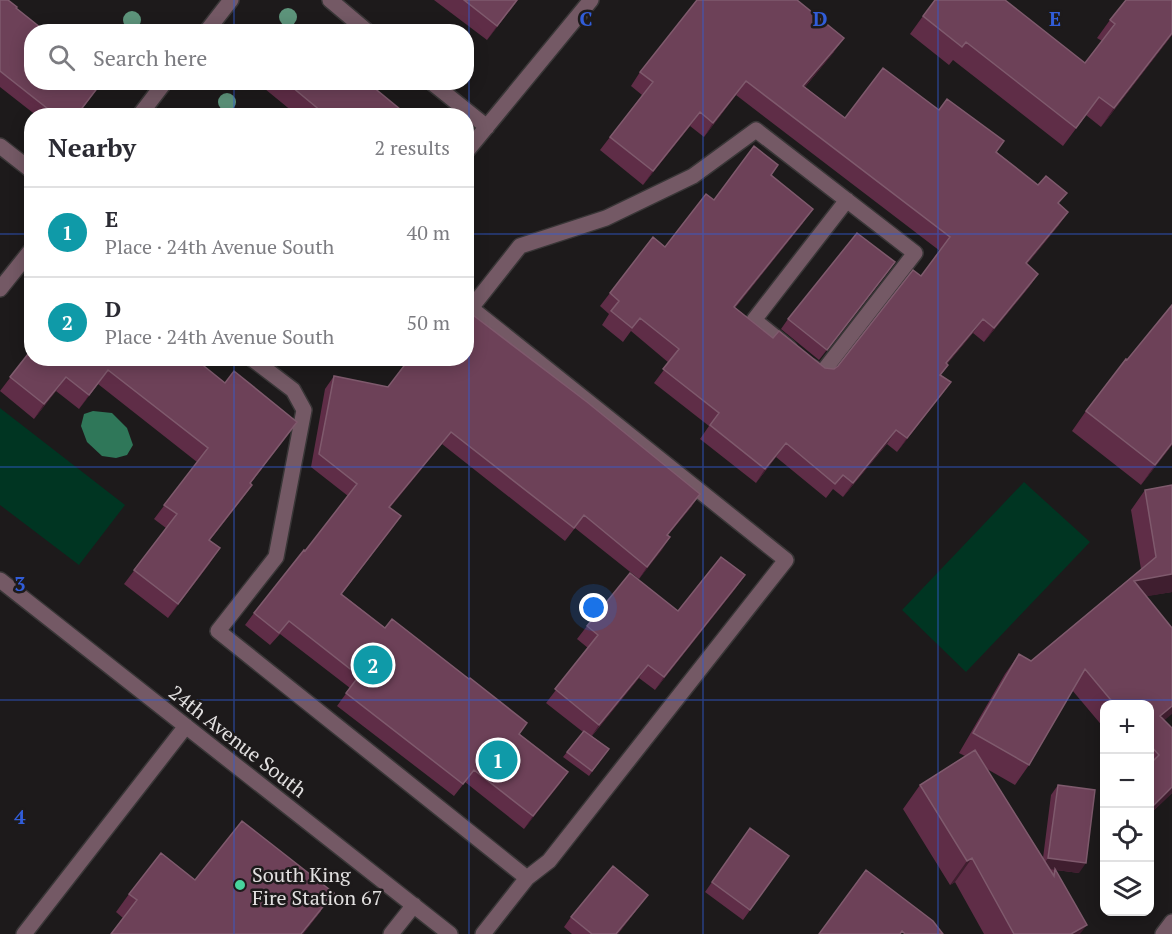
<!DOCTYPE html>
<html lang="en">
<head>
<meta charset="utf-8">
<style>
  body { margin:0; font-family:"PT Serif",serif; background:#f2f2f3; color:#2b2b33 }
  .controls { position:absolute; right:18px; bottom:18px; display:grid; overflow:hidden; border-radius:12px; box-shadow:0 3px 15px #0003 }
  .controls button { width:54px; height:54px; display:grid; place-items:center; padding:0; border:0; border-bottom:2px solid #e1e1e2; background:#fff; color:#2b2b33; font:30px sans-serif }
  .you { position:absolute; left:594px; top:608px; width:21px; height:21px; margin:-15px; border:4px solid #fff; border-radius:50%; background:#1a73e8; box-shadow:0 0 0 9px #1a73e833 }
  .badge { display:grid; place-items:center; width:39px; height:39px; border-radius:50%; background:#387763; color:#fff; font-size:20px; font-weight:700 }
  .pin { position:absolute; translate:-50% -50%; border:3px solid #fff; box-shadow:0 2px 6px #0006 }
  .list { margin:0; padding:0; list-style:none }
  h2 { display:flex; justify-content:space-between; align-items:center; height:78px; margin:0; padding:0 24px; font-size:26px }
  h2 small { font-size:20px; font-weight:400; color:#7c7c81 }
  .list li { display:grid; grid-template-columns:39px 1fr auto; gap:18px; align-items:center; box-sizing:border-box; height:90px; padding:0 24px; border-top:2px solid #e1e1e2 }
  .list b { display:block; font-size:22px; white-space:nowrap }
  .list p { margin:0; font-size:20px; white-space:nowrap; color:#7c7c81 }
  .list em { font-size:20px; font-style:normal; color:#7c7c81 }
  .icon { flex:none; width:33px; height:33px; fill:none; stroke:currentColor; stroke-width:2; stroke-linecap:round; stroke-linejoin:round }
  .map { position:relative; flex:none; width:1172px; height:934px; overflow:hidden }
  .search { position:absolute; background:#fff; box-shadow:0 3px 15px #0003; left:24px; top:24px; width:450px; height:66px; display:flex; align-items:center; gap:15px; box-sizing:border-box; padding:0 21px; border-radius:24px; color:#7c7c81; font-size:22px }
  .panel { position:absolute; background:#fff; box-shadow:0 3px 15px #0003; left:24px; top:108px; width:450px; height:258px; border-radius:24px }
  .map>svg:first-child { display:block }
</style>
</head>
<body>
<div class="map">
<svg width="1172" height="934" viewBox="0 0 1172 934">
  <rect width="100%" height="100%" fill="#1d1a1b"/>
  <path fill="#003522" d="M0 408 125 505 79 565 0 505Z
    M1024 482 1090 542 966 672 902 610Z"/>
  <path fill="#2f7759" d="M93 411 112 413 127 428 133 445 127 455 116 458 102 456 87 442 81 426 84 414Z"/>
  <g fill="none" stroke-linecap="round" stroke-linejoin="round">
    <g stroke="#393637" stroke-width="18">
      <path id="minor" d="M330 0 368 32
        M206 32 231 0
        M431 82 487 127
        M139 116 165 82
        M0 146 32 171
        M466 152 591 0
        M0 289 32 249
        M789 348 754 320 847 200
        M251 358 293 390 304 410 276 557 218 631 527 878
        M0 580 450 934
        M24 934 186 726
        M391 934 414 905
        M483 934 527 878 549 861 786 560 471 308 520 246 606 218 693 176 756 130 915 253 821 374 812 367
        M1163 934 1172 922"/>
    </g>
    <use href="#minor" stroke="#745965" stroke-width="15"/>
  </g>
  <g fill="#5d947b">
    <circle cx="288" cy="17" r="9"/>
    <circle cx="132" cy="20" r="9"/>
    <circle cx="227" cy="102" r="9"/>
  </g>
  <path fill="#5f2d47" d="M0 0 16 8 102 82 77 116H37L0 87Z
    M434 0H518L487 40Z
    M923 16 1085 63 1102 41 1097 38 1110 20 1172 35 1101 127 1086 115 1063 146 953 60 949 65 910 34Z
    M834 52 805 87 845 118 939 110 997 152 1059 204V225L1027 264 1038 274 1029 287 984 342 973 333 947 364 948 365 941 375 951 382 897 452 887 444 843 497 833 489 826 498 776 457 756 483 700 439 709 426 654 383 669 363 631 331 623 342 602 325 609 314 600 306 610 293 665 247 714 200 772 175 803 223 735 308 773 338 825 368 834 369 838 366 921 276 940 251 736 95 704 137 690 126 643 185 600 150 610 137 642 95 631 86 640 72Z
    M269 82H367L397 116H298L265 89Z
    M888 272 819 360 781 329 788 319Z
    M32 349 225 383 297 422 250 484 252 485 242 499 210 540V563L168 618 124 584 166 528 154 519 197 462 98 384 79 409 56 391 34 419 0 391Z
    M1127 360 1172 445 1141 485 1072 431 1086 411Z
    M334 376 692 506 668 535 670 537 639 579 575 528 565 541 442 444 390 507 401 516 342 594 568 772 524 829 465 782 454 796 337 706 350 688 280 634 270 645 245 625 254 613 305 551 348 496 311 467 325 389Z
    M1172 485V592L1146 596 1164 720 1172 793 1149 815V705H1104V728L1072 690 1029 765 1015 785 987 769 1043 858 1051 795 1058 785 1079 873 1056 870 1080 934H984L955 882 950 885 903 809 920 785 965 756 959 753 1005 674 1019 654 1031 661 1141 569 1131 510 1145 490Z
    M745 575 735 589 655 690 639 678 592 736 609 749 589 776 563 757 583 732 546 703 588 648 577 639 587 626 678 611Z
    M750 828 789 856 743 920 705 892Z
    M195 880 321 911 303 934H111L123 918 116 912 129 894Z
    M648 895 618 934H572L564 927 571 917Z"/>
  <path fill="#3f1e2f" d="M517 0H518L487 40 497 26Z
    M1172 33V35L1101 127 1114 108Z
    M844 38 834 52 794 100 803 86Z
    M746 81 736 95 704 137 713 123Z
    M700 112 690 126 643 185 653 171Z
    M813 209 803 223 724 321 734 307Z
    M1068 212 1059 225 1016 277 1026 263Z
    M895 262 888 272 819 360 827 350Z
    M1038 274 1029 287 984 342 994 328Z
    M983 319 973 333 936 377 946 363Z
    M108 370 98 384 79 409 89 395Z
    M66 377 56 391 34 419 44 404Z
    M951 382 941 396 897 452 907 438Z
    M297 422 287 436 239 498 250 483Z
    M896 430 887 444 843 497 853 483Z
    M451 432 442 444 381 519 389 507Z
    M786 443 776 457 756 483 765 469Z
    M1172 443V445L1141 485 1155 465Z
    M252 485 242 499 199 554 209 540Z
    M700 494 692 506 658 547 667 535Z
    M401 516 392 529 332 606 341 594Z
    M670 537 662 550 639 579 647 567Z
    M220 548 210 563 168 618 178 604Z
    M1172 574V592L1120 601 1134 581Z
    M745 575 735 589 655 690 664 677Z
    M648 665 639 678 590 738 599 725Z
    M1172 706V714L1149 733 1160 716Z
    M568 772 559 785 524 829 533 816Z
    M1172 787V793L1149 815V811L1154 805Z
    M972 858 955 882 950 885 967 861Z
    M1048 858 1086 863 1079 873 1041 868Z
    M334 893 303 934H301Z
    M648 895 618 934H616Z
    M1087 925 1080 934H1071Z"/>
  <path fill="#6d4158" stroke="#7f5a6d" stroke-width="1.5" d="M0 0H8L17 7 16 8 46 32H32V82H102L76 116H57L0 71Z
    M464 0H517L497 26Z
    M697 0H797L844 38 803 86 845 118 883 68 939 110 947 99 1004 141 996 152 1038 185 1046 176 1067 193 1058 203 1068 212 1026 263 1038 274 994 328 983 319 946 363 948 365 940 375 951 382 907 438 896 430 853 483 843 475 835 484 786 443 765 469 710 425 719 413 663 369 679 349 640 318 632 328 611 311 619 301 610 293 653 237 665 247 706 194 714 200 754 146 778 165 771 175 813 209 734 307 773 338 779 331 825 368 834 369 838 366 913 270 921 276 950 237 746 81 713 123 700 112 653 171 610 137 653 82 640 72Z
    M935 0H1005L1085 63 1115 24 1110 20 1126 0H1172V33L1114 108 1099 97 1076 128 966 42 962 47 923 16Z
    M286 82H367L401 110 397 116H327Z
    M857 233 895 262 827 350 788 319Z
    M1172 305V443L1155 465 1086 411 1126 359 1127 360Z
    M469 312 587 402 700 494 667 535 670 537 647 567 584 515 574 528 451 432 389 507 401 516 341 594 385 628 392 619 469 679 470 678 527 723 519 734 568 772 533 816 474 770 463 784 346 693 359 676 289 621 279 633 254 613 304 550 305 551 357 484 319 454 334 376 388 387 410 358H466V316Z
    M32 349V358H194L225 383 234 371 297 422 250 483 252 485 209 540 220 548 178 604 134 570 177 514 164 505 208 448 108 370 89 395 66 377 44 404 10 377Z
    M1172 485V574L1134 581 1172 628V706L1160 716 1172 728V787L1154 805 1149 800V765L1159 755 1149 744V705H1115L1085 669 1029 765 973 733 1019 654 1031 661 1156 557 1145 490Z
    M721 557 745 575 664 677 648 665 599 725 555 689 598 635 587 626 630 573 678 611Z
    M584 731 609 749 592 771 567 752Z
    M975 750 1054 876 1055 869 1087 925 1071 934H1014L972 858 967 861 920 785Z
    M1058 785 1095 790 1086 863 1048 858Z
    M242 821 334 893 301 934H111L137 900 129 894 161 853 195 880Z
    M750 828 789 856 750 910 712 882Z
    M613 866 648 895 616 934H592L571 917Z
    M866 870 933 921 943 934H905L902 931 900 934H819Z"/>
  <path fill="none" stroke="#315dd9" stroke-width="1.5" stroke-opacity="0.55" d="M234 0V32M469 0V934M703 0V934M938 0V934M234 82V116M0 234H32M466 234H1172M234 358V934M0 467H1172M0 700H1172"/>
  <circle fill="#48d49d" stroke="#1d1a1b" stroke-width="2" cx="240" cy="885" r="6"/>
  <g text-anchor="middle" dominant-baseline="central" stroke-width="5" stroke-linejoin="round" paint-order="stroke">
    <g font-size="20" fill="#e2e0e0" stroke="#1d1a1b">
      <text transform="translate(238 741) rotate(38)">24th Avenue South</text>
    </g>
    <g font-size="20" fill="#e2e0e0" stroke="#1d1a1b" text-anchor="start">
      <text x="252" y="874">South King<tspan x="252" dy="23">Fire Station 67</tspan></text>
    </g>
  </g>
  <g font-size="20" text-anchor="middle" font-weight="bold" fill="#315dd9" stroke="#1d1a1b" stroke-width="5" stroke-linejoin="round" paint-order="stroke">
    <text x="586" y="26">C</text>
    <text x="820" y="26">D</text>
    <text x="1055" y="26">E</text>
    <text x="20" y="591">3</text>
    <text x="20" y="824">4</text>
  </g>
</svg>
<div class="controls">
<button>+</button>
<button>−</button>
<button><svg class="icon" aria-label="locate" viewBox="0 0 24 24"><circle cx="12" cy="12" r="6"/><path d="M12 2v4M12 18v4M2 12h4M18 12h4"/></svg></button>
<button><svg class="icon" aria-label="layers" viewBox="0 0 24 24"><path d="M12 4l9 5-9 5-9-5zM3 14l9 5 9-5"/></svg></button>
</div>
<div class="you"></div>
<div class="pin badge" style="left:498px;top:760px;background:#0f9aa8">1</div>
<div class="pin badge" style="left:373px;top:665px;background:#0f9aa8">2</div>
<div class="search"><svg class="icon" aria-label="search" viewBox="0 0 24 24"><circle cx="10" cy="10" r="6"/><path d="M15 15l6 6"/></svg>Search here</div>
<section class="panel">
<h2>Nearby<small>2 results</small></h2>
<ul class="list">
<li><span class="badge" style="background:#0f9aa8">1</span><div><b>E</b><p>Place · 24th Avenue South</p></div><em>40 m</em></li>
<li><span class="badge" style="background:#0f9aa8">2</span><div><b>D</b><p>Place · 24th Avenue South</p></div><em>50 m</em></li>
</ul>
</section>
</div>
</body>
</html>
